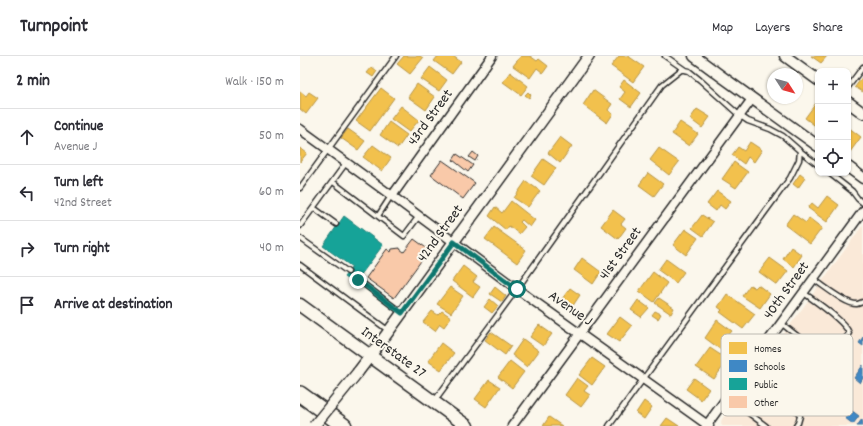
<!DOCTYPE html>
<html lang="en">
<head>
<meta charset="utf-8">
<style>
  body { margin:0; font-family:Dekko,sans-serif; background:#f7f7f7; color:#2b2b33 }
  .controls { position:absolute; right:12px; top:12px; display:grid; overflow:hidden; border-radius:8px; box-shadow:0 1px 3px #0004 }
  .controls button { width:36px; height:36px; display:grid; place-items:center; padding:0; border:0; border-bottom:1px solid #e1e1e2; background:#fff; color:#2b2b33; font:20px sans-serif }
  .compass { position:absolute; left:467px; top:12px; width:36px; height:36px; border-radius:50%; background:#fff; box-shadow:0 1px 3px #0004; rotate:126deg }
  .stop { position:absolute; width:12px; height:12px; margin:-9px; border:3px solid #0f766e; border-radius:50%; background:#fff }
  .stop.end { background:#0f766e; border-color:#fff; box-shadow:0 1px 4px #0008 }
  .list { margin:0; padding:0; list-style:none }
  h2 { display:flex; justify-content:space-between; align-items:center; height:52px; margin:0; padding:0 16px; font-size:17px }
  h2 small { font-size:13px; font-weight:400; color:#7c7c81 }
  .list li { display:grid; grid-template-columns:26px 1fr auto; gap:12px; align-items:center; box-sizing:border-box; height:56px; padding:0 16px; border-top:1px solid #e1e1e2 }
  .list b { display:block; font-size:15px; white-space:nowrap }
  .list p { margin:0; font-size:13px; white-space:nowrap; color:#7c7c81 }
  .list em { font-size:13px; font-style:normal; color:#7c7c81 }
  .icon { flex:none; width:22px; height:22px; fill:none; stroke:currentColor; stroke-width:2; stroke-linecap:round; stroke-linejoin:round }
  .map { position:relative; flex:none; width:563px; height:370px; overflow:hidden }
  header { display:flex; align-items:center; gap:24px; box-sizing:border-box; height:56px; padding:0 20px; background:#fff; border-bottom:1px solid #e1e1e2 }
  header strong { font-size:19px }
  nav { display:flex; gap:22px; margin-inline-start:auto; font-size:14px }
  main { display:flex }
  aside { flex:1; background:#fff }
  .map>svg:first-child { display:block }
</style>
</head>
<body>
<header>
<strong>Turnpoint</strong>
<nav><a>Map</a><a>Layers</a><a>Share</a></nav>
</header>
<main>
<aside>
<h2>2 min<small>Walk · 150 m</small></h2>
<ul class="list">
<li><svg class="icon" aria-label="ahead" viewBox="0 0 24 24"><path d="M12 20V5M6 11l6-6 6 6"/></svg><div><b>Continue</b><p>Avenue J</p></div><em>50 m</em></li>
<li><svg class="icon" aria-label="left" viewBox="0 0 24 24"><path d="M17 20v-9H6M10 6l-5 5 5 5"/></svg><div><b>Turn left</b><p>42nd Street</p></div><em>60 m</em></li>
<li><svg class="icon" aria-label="right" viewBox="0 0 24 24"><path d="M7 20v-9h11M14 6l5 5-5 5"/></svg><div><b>Turn right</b></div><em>40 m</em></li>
<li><svg class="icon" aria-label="arrive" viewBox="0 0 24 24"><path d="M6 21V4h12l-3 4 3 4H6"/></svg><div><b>Arrive at destination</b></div></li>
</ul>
</aside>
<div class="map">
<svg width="563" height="370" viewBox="0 0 563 370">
  <rect width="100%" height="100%" fill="#fbf7ec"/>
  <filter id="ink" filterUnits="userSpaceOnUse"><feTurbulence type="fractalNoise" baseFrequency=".025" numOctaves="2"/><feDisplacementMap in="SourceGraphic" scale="8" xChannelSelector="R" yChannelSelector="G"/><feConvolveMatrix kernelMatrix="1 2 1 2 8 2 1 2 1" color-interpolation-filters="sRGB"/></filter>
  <g filter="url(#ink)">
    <path fill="#fae9d8" d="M563 169V370H422L421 366 422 363Z"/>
    <path fill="#f2c14e" stroke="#b69444" d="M104 0H120L123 2 110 18 97 8Z
      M138 0H153L161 6 152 18 134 5Z
      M221 0H230L237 5 239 3 248 10 243 17 237 12 230 22 213 10Z
      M319 0H328L344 11 333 26 311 10Z
      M511 0H527L521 7Z
      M72 11 77 15 73 21 67 17Z
      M130 11 147 24 139 35 121 23Z
      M210 16 228 30 221 39 203 26Z
      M563 20V36L555 31Z
      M324 24 341 37 331 51 320 43 325 36 319 31Z
      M117 28 135 41 126 54 108 41Z
      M81 32 94 42 70 75 56 65Z
      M293 34 312 48 308 54 313 58 307 67 283 49Z
      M0 35 6 40 9 36 18 42 6 58 0 53Z
      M228 36 231 39 229 42 225 39Z
      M516 47 518 49V72L505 62Z
      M101 50 119 64 109 76 91 63Z
      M397 53 410 61 402 72 390 63Z
      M89 66 107 79 98 92 80 79Z
      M380 66 398 78 389 90 372 78Z
      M548 71 561 81 550 96 548 94Z
      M48 73 65 85 58 94 41 82Z
      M260 81 272 90 260 107 248 97Z
      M450 86 462 94 454 106 448 101 444 108 432 99 438 91 444 95Z
      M73 89 91 102 82 115 63 101Z
      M0 92 7 97 0 106Z
      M359 92 379 106 369 119 350 104Z
      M243 103 256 112 244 129 231 120Z
      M434 106 448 116 436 132 422 123Z
      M348 117 363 128 354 140 339 129Z
      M500 118 505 122 498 132 493 128Z
      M226 125 240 135 228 151 214 142Z
      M417 135 431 145 425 153 420 149 416 155 407 148Z
      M527 140 539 149 527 166 508 152 512 147 518 152Z
      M211 145 235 164 230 171 222 164 220 166 225 171 219 178 209 170 206 174 189 160 195 151 202 157Z
      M313 154 325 163 321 168 326 172 318 183 301 170Z
      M493 158 506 167 509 162 522 172 510 188 485 169Z
      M402 159 413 166 403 180 392 172Z
      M194 171 226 194 217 207 185 183Z
      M385 173 398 182 386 199 373 189Z
      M491 191 502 199 494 211 483 203Z
      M282 202 301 216 293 228 274 214Z
      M470 202 488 215 477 229 459 216Z
      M366 203 384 216 376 227 358 214Z
      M163 210 177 221 173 226 180 231 173 241 152 225Z
      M353 216 367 227 354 246 339 235Z
      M450 229 455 232 458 229 470 238 460 252 442 240Z
      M150 231 163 240 151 257 137 248Z
      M195 231 206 240 202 246 190 238Z
      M270 232 280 239 272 251 262 243Z
      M427 238 455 258 443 273 420 256 422 254 418 251Z
      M359 242 374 252 371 258 355 247Z
      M190 243 198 250 192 257 184 251Z
      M338 244 349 252 341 261 331 254Z
      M132 255 138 259 142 255 151 261 144 271 140 268 135 275 123 266Z
      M355 255 361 258 358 263 352 259Z
      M320 261 332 270 319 286 307 278Z
      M417 264 432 275 427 281 434 285 425 297 405 282Z
      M239 269 252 278 243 290 230 281Z
      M191 276 211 290 205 299 185 284Z
      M223 283 239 295 227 311 212 299Z
      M141 287 154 297 141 314 128 305Z
      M410 292 428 304 414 323 396 311Z
      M292 302 305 311 292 329 279 319Z
      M210 305 224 316 212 332 198 321Z
      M277 322 288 330 284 335 290 339 281 351 265 339Z
      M394 322 409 333 401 344 386 333Z
      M189 324 200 331 186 351 175 343Z
      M344 345 352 351 344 363 336 357Z
      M249 361 262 370H243Z
      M367 362 379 370H361Z"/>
    <path fill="#3f88c5" stroke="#396c97" d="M563 281V290L559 287Z
      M563 309V322L560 327 554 322Z
      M551 354 559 360 553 368 545 362Z
      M562 363 563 370H557Z"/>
    <path fill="#17a398" stroke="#1d7f77" d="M44 160 83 189 54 228 44 221 52 211 23 190Z"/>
    <path fill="#f9c9a9" stroke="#2b2b2b" d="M173 96 178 100 175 105 169 101Z
      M157 98 173 109 168 116 153 104Z
      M142 104 175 127 163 143 131 119Z
      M114 183 129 194 94 242 66 222 87 193 91 196 92 193 100 192V193L104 196Z"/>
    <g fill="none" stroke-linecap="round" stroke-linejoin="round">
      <g stroke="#2b2b2b" stroke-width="7">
        <path id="service" d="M365 0 385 14 389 15 400 24 439 59 448 65 470 73 483 80 500 95 518 109
          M548 31 563 11
          M529 117 552 135 558 143 563 147
          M33 126 104 180 119 160
          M0 132 96 0
          M14 152 36 168
          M78 160 91 140
          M0 170 46 107
          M0 182 48 216
          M0 209 89 275
          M57 223 102 257
          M513 223C523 229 546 249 557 248 558 248 562 246 563 246
          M481 267C492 276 519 298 531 300 539 295 544 285 549 277 545 265 515 245 504 237
          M462 293 513 330 518 332 526 326 534 315 531 300
          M445 316 498 356 500 360 498 367 496 370
          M427 341 466 370
          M135 344 217 233 362 29 381 14H385
          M309 370 490 122 499 104 500 95"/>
      </g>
      <g stroke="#2b2b2b" stroke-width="11">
        <path id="minor" d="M0 73 92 140 217 233 409 370
          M92 140 192 0
          M212 370 452 43
          M406 370 563 155"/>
      </g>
      <g stroke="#2b2b2b" stroke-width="13">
        <path id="tertiary" d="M394 0 421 20 518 90
          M485 0 518 24
          M548 46 563 57
          M548 111 563 122
          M58 316 86 279 289 0"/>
      </g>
      <g stroke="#2b2b2b" stroke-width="15">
        <path id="secondary" d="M0 249 167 370"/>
      </g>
      <g stroke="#2b2b2b" stroke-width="18">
        <path id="motorway" d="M0 338 44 370"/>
      </g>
      <use href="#service" stroke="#fbf7ec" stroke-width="4"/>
      <use href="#minor" stroke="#fbf7ec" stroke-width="8"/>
      <use href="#tertiary" stroke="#fbf7ec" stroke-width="10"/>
      <use href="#secondary" stroke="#fbf7ec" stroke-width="12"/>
      <use href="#motorway" stroke="#fbf7ec" stroke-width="15"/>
      <g stroke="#2b2b2b" stroke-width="13" stroke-linecap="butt">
        <path id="tertiary-bridge" d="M14 370 58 316"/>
      </g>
      <use href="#tertiary-bridge" stroke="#fbf7ec" stroke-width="10"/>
    </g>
  </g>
  <g fill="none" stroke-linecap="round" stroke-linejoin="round" filter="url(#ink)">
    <path stroke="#0f766e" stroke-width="5" d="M58 224 102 257 154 186 217 233"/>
  </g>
  <g text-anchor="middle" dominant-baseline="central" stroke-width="4" stroke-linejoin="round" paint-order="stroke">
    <g font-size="15" fill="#2b2b2b" stroke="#fbf7ec">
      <text transform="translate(131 62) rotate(-54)">43rd Street</text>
      <text transform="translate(141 178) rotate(-54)">42nd Street</text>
      <text transform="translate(321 198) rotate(-54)">41st Street</text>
      <text transform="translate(487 235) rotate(-54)">40th Street</text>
      <text transform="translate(270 253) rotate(35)">Avenue J</text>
      <text transform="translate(93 297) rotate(36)">Interstate 27</text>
    </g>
  </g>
  <rect x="421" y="278" width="132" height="82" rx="6" fill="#fbf7ec" stroke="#bdbab2" stroke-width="1"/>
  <rect x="429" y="286" width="18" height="12" fill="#f2c14e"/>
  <rect x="429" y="304" width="18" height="12" fill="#3f88c5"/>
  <rect x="429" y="322" width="18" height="12" fill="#17a398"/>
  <rect x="429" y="340" width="18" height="12" fill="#f9c9a9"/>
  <g font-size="11" fill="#2b2b2b">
    <text x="454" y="296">Homes</text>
    <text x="454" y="314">Schools</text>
    <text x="454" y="332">Public</text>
    <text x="454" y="350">Other</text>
  </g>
</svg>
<div class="controls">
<button>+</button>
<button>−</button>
<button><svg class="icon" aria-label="locate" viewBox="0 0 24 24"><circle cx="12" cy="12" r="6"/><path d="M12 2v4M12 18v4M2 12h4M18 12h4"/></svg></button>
</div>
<svg class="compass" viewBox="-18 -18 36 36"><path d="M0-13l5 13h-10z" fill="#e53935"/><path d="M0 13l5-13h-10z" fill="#7c7c81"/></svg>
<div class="stop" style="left:217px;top:233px"></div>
<div class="stop end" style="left:58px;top:224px"></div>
</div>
</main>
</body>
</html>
